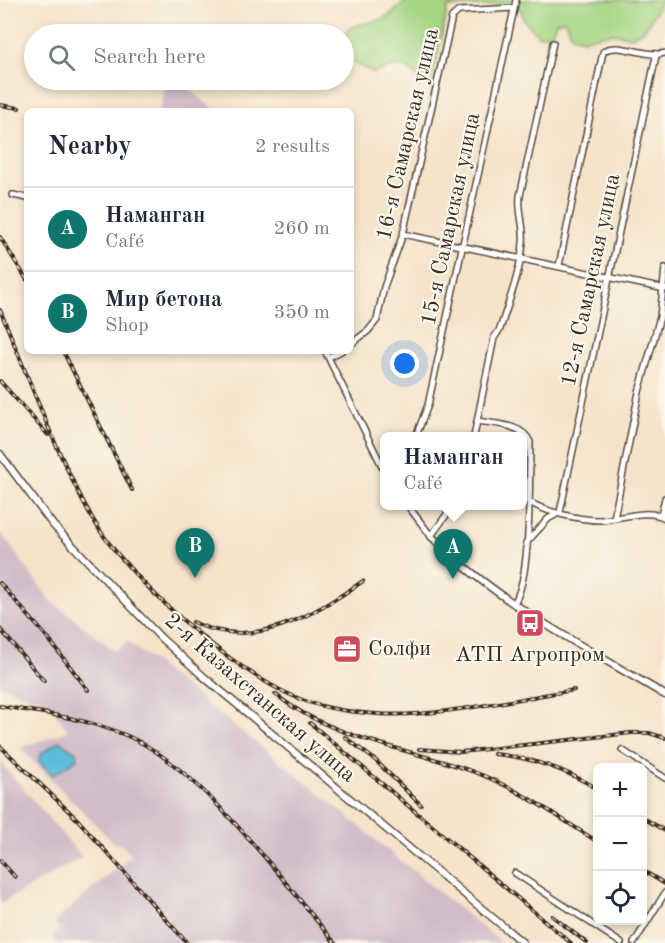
<!DOCTYPE html>
<html lang="en">
<head>
<meta charset="utf-8">
<style>
  body { margin:0; font-family:"Old Standard TT",serif; background:#f6f6f7; color:#1f2937 }
  .controls { position:absolute; right:18px; bottom:18px; display:grid; overflow:hidden; border-radius:9px; box-shadow:0 3px 9px #0003 }
  .controls button { width:54px; height:54px; display:grid; place-items:center; padding:0; border:0; border-bottom:2px solid #e0e1e3; background:#fff; color:#1f2937; font:30px sans-serif }
  .you { position:absolute; left:405px; top:364px; width:21px; height:21px; margin:-15px; border:4px solid #fff; border-radius:50%; background:#1a73e8; box-shadow:0 0 0 9px #1a73e833 }
  .badge { display:grid; place-items:center; width:39px; height:39px; border-radius:50%; background:#0f766e; color:#fff; font-size:20px; font-weight:700 }
  .pin { position:absolute; translate:-50% -50px; filter:drop-shadow(0 2px 3px #0008) }
  .pin::after { content:''; position:absolute; top:32px; width:21px; height:18px; background:inherit; clip-path:polygon(0 0,100% 0,50% 100%) }
  .popup { position:absolute; left:380px; top:432px; width:147px; height:78px; box-sizing:border-box; display:grid; place-content:center; border-radius:9px; background:#fff; filter:drop-shadow(0 2px 4px #0005); font-size:20px; white-space:nowrap; color:#747a83 }
  .popup b { font-size:22px; color:#1f2937 }
  .popup::after { content:''; position:absolute; left:50%; top:100%; margin-left:-12px; border:12px solid transparent; border-top-color:#fff }
  .list { margin:0; padding:0; list-style:none }
  h2 { display:flex; justify-content:space-between; align-items:center; height:78px; margin:0; padding:0 24px; font-size:26px }
  h2 small { font-size:20px; font-weight:400; color:#747a83 }
  .list li { display:grid; grid-template-columns:39px 1fr auto; gap:18px; align-items:center; box-sizing:border-box; height:84px; padding:0 24px; border-top:2px solid #e0e1e3 }
  .list b { display:block; font-size:22px; white-space:nowrap }
  .list p { margin:0; font-size:20px; white-space:nowrap; color:#747a83 }
  .list em { font-size:20px; font-style:normal; color:#747a83 }
  .icon { flex:none; width:33px; height:33px; fill:none; stroke:currentColor; stroke-width:2; stroke-linecap:round; stroke-linejoin:round }
  .map { position:relative; flex:none; width:665px; height:943px; overflow:hidden }
  .search { position:absolute; background:#fff; box-shadow:0 3px 9px #0003; left:24px; top:24px; width:330px; height:66px; display:flex; align-items:center; gap:15px; box-sizing:border-box; padding:0 21px; border-radius:33px; color:#747a83; font-size:22px }
  .panel { position:absolute; background:#fff; box-shadow:0 3px 9px #0003; left:24px; top:108px; width:330px; height:246px; border-radius:9px }
  .map>svg:first-child { display:block }
</style>
</head>
<body>
<div class="map">
<svg width="665" height="943" viewBox="0 0 665 943">
  <rect width="100%" height="100%" fill="#fbf7ec"/>
  <filter id="ink" filterUnits="userSpaceOnUse"><feTurbulence type="fractalNoise" baseFrequency=".0167" numOctaves="2"/><feDisplacementMap in="SourceGraphic" scale="12" xChannelSelector="R" yChannelSelector="G"/><feConvolveMatrix kernelMatrix="1 2 1 2 8 2 1 2 1" color-interpolation-filters="sRGB"/></filter>
  <filter id="wash" filterUnits="userSpaceOnUse"><feTurbulence type="fractalNoise" baseFrequency=".008" numOctaves="4" result="noise"/><feDisplacementMap in="SourceGraphic" scale="24" xChannelSelector="R" yChannelSelector="G"/><feGaussianBlur stdDeviation="1.35" result="paint"/><feColorMatrix in="noise" values="0 0 0 0 0 0 0 0 0 0 0 0 0 0 0 0 0 1.4 0 .05"/><feComposite in="paint" operator="in"/></filter>
  <g filter="url(#wash)">
    <rect width="100%" height="100%" fill="#f5e3ca"/>
    <path fill="#d1bdc9" d="M165 80H179L216 111H160Z
      M0 532 50 600 115 651 127 641 303 780 501 943H56L51 936 60 929 54 922 131 856 123 846 114 843 20 748 68 731 56 714 57 707 0 685Z
      M0 762 82 857 0 904Z"/>
    <path fill="#a6d684" stroke="#708051" stroke-width="1.5" d="M407 0H665V1L659 5 645 29 632 37 612 33 583 39 572 36 565 20 556 22 552 33 539 36 524 20 521 10 510 5 448 7 432 81C418 84 417 73 407 68 396 64 383 70 373 73L344 57C343 24 347 28 375 21 389 18 397 9 407 0Z"/>
    <path fill="#5bbdda" stroke="#4b747c" stroke-width="1.5" d="M59 741 76 752 77 759 53 775 39 761 40 755Z"/>
  </g>
  <g filter="url(#ink)">
    <g fill="none" stroke-linecap="round" stroke-linejoin="round">
      <g stroke="#574638" stroke-width="8">
        <path id="minor" d="M13 195 27 198
          M403 234 665 289
          M559 266 603 52C615 40 648 59 665 53
          M351 344 368 331 377 320 384 287 403 234 452 17 459 11 514 8
          M325 351 384 470
          M329 357 341 351
          M477 421C495 424 523 424 530 442 529 477 532 578 514 603
          M416 436 428 405 516 0
          M474 436 494 338 500 329C509 301 520 273 523 243 525 227 518 213 520 196L553 43
          M528 501C544 512 580 520 600 520 620 519 647 508 665 518
          M408 506 431 536 453 506
          M661 516 665 498
          M614 518 639 392 660 317 665 268
          M526 543 548 519 560 512 656 56
          M622 750 665 778
          M515 873 621 943
          M634 943 665 893"/>
      </g>
      <g stroke="#574638" stroke-width="9">
        <path id="tertiary" d="M0 454 53 525 161 638 204 677 523 943
          M431 536C497 603 585 647 665 695"/>
      </g>
      <use href="#minor" stroke="#fff" stroke-width="5"/>
      <use href="#tertiary" stroke="#fff" stroke-width="6"/>
      <g stroke="#3b2a1e" stroke-width="4">
        <path id="rail" d="M0 105 19 108
          M0 237 27 280
          M0 310C30 380 56 455 94 521 127 578 233 671 293 696 319 708 348 712 377 714 436 718 514 699 574 690
          M63 351 132 490
          M0 381 48 435
          M0 583 47 637 88 690
          M193 622C254 652 313 615 363 581
          M0 629 44 681
          M275 694C332 740 407 747 474 772 518 788 558 817 598 842
          M0 706C42 713 85 718 125 735 198 764 284 882 335 943
          M310 723 571 943
          M345 737 375 760 421 805
          M0 746 78 820 187 943
          M419 749 461 752 631 733H649L665 738
          M494 754C531 757 566 770 598 789
          M642 817 665 831
          M0 860 15 877
          M642 870 665 884
          M552 916 587 943"/>
      </g>
      <use href="#rail" stroke="#fbf7ec" stroke-width="1.5" stroke-dasharray="4.5" stroke-linecap="butt"/>
    </g>
  </g>
  <defs>
    <g id="bus-square" transform="scale(1.5)"><rect x="-9" y="-9" width="18" height="18" rx="4" fill="#d1495b" stroke="#fbf7ec"/><path d="M-5-6H5V4H4V6H2V4H-2V6H-4V4H-5ZM-3.5-4V0h7V-4ZM-3.5 1.2v1.5H-2V1.2ZM2 1.2v1.5H3.5V1.2Z" fill="#fff"/></g>
    <g id="office-square" transform="scale(1.5)"><rect x="-9" y="-9" width="18" height="18" rx="4" fill="#d1495b" stroke="#fbf7ec"/><path d="M-6-3h4V-5.5h4V-3h4V5H-6ZM-1-4.5V-3h2v-1.5ZM-6 0V1H6V0Z" fill="#fff"/></g>
  </defs>
  <g fill-rule="evenodd">
    <use href="#bus-square" x="530" y="623"/>
    <use href="#office-square" x="347" y="649"/>
  </g>
  <g text-anchor="middle" dominant-baseline="central" stroke-width="4.5" stroke-linejoin="round" paint-order="stroke">
    <g font-size="22" fill="#3b2a1e" stroke="#fbf7ec">
      <text transform="translate(408 134) rotate(-77)">16-я Самарская улица</text>
      <text transform="translate(451 219) rotate(-78)">15-я Самарская улица</text>
      <text transform="translate(591 280) rotate(-78)">12-я Самарская улица</text>
      <text transform="translate(260 698) rotate(41)">2-я Казахстанская улица</text>
    </g>
    <g font-size="22" fill="#3b2a1e" stroke="#fbf7ec" text-anchor="start">
      <text x="368" y="649">Солфи</text>
      <text x="530" y="655" text-anchor="middle">АТП Агропром</text>
    </g>
  </g>
</svg>
<div class="controls">
<button>+</button>
<button>−</button>
<button><svg class="icon" aria-label="locate" viewBox="0 0 24 24"><circle cx="12" cy="12" r="6"/><path d="M12 2v4M12 18v4M2 12h4M18 12h4"/></svg></button>
</div>
<div class="you"></div>
<div class="pin badge" style="left:453px;top:579px">A</div>
<div class="popup"><b>Наманган</b>Café</div>
<div class="pin badge" style="left:195px;top:578px">B</div>
<div class="search"><svg class="icon" aria-label="search" viewBox="0 0 24 24"><circle cx="10" cy="10" r="6"/><path d="M15 15l6 6"/></svg>Search here</div>
<section class="panel">
<h2>Nearby<small>2 results</small></h2>
<ul class="list">
<li><span class="badge">A</span><div><b>Наманган</b><p>Café</p></div><em>260 m</em></li>
<li><span class="badge">B</span><div><b>Мир бетона</b><p>Shop</p></div><em>350 m</em></li>
</ul>
</section>
</div>
</body>
</html>
